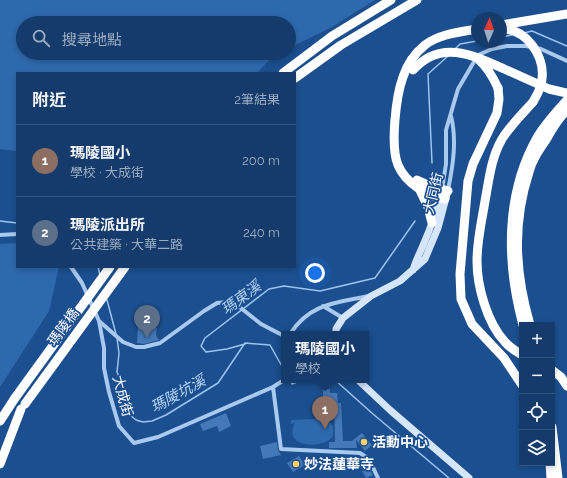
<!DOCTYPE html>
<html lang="zh-TW">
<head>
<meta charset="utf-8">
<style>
  body { margin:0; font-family:Raleway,"Noto Sans TC",sans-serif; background:#214673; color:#f1f3f6 }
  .controls { position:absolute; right:12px; bottom:12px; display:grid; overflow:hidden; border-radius:0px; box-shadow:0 2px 6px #0003 }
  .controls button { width:36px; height:36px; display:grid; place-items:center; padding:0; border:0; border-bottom:1px solid #33557e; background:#143b6b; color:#f1f3f6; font:20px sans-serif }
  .compass { position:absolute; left:471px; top:12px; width:36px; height:36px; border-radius:50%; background:#143b6b; box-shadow:0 2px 6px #0003; rotate:3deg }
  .you { position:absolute; left:315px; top:273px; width:14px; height:14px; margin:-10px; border:3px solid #fff; border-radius:50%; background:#1a73e8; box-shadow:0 0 0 6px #1a73e833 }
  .badge { display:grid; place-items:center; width:26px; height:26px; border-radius:50%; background:#ffd166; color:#fff; font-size:13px; font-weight:700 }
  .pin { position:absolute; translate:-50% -33px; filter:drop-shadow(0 1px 2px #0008) }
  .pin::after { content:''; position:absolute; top:21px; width:14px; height:12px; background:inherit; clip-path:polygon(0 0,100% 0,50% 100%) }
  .popup { position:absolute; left:281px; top:331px; width:88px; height:52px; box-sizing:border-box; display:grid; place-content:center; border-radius:0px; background:#143b6b; filter:drop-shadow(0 1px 3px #0005); font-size:13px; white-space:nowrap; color:#9dadc1 }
  .popup b { font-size:15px; color:#f1f3f6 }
  .popup::after { content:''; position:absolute; left:50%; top:100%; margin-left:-8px; border:8px solid transparent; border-top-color:#143b6b }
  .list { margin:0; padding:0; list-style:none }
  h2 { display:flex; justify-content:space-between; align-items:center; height:52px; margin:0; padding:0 16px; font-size:17px }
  h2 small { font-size:13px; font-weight:400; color:#9dadc1 }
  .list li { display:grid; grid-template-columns:26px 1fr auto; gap:12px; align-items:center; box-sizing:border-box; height:72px; padding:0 16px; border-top:1px solid #33557e }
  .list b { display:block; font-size:15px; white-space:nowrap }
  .list p { margin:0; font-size:13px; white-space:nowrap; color:#9dadc1 }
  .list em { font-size:13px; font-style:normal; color:#9dadc1 }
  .icon { flex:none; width:22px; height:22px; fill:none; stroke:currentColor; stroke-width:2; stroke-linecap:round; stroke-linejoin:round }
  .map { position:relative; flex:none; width:567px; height:478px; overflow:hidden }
  .search { position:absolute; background:#143b6b; box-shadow:0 2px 6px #0003; left:16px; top:16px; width:280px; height:44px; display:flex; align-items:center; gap:10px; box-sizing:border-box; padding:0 14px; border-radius:22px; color:#9dadc1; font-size:15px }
  .panel { position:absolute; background:#143b6b; box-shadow:0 2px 6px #0003; left:16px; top:72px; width:280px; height:196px; border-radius:0px }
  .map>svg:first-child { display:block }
</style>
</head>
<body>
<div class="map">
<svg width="567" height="478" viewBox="0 0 567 478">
  <rect width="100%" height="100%" fill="#1b4f8f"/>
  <path fill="#2e69ad" d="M0 0H375L332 27 289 48V23H23V53H279L273 56 257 73H17V153L16 151 0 149Z
    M17 243V267H59L49 311 0 387V244Z
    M332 418 333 420 329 421 333 426V436C324 450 281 448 295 423L291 424V420Z"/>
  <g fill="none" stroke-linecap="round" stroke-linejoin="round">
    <path stroke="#9cc4f0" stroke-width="1.5" d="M524 33 532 31 567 46
      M501 37 512 35
      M455 49 460 44 477 41
      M432 163 428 74 448 56
      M0 221 17 223
      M98 267 100 275
      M107 300 116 334
      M117 338 119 353 117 372 128 397 130 415 136 420 143 422 152 421 166 415 218 383 245 343 270 345 284 370
      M245 344 227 349 206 352 201 346 205 338 269 289 284 286 320 291 375 278 415 221
      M290 380 292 384 302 380
      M335 380 373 414 449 478"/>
  </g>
  <path fill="#4478b7" d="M138 327 157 328 156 336 159 340 144 344 137 343Z
    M330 389V393H337L338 403H341L343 441H352L362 433 372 445 365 451 356 440 357 448H329V442H335L334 405H320V398H323V390Z
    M226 413 231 426 219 432 217 426 203 431 200 424Z
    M277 442 278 450 281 455 263 459 260 446Z
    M299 456 305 465 293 472 287 463Z
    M369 468 373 475 366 478 362 471Z"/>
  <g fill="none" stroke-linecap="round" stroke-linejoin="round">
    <path stroke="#a9c9ee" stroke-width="4" d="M442 189 446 164V130L458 89 478 55 492 49 507 46H526L541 49 567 61
      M448 190C453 166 457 140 451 116
      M0 235 17 234
      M71 267 82 283 99 321 104 348V368L109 392 119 426 134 443 158 437 273 387 281 449 360 453 369 459 378 478
      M323 306 343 318
      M99 321 123 342 136 347H144L160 343 204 311 217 303 227 302 237 305 261 324 284 336
      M290 334C310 303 336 303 369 296
      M273 387 284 380"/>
    <path stroke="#d6e6fa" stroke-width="7" d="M413 270C416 259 422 249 426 238 433 223 437 206 442 190
      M336 334V329L343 318 371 296 400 281 425 259 438 228 447 194
      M358 380 390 410 469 478"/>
    <path stroke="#fff" stroke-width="9" d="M501 25 567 14
      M502 68 549 89 567 93
      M283 73 332 36 391 0
      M295 78 341 45 417 0
      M498 88 499 99 497 113 473 164 468 181 460 274 461 299 472 324 504 358 522 385
      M417 180 428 185 448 191
      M419 188 428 207 432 223
      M445 199C427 197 405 182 398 165 390 146 396 96 403 77 407 65 415 53 425 45 439 34 460 32 477 29
      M523 325C506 262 505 193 538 136 546 123 557 111 567 100
      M530 325C515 273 512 224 529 172 532 160 539 150 546 140 552 129 558 119 567 110
      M522 355C516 351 510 348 505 342 487 323 477 286 477 261 477 240 482 220 485 201 489 180 491 158 502 139 510 126 522 114 533 102
      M552 370 561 377 567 386
      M0 421 15 398
      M552 427 558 478
      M550 463 551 478
      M0 464 21 409"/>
    <path stroke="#fff" stroke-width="9" d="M501 29C526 28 545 56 542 79 542 87 537 95 533 102
      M479 60C488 68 493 77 498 88
      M413 70C440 40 471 54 502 68
      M15 398 110 267
      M25 404 125 267"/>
  </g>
  <g fill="#ffd166" stroke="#1b4f8f" stroke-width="1.5">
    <circle cx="364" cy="442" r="4"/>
    <circle cx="296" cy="464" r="4"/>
  </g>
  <g text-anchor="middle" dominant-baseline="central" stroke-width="3.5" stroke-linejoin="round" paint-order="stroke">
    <g font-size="14" fill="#fff" stroke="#1b4f8f">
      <text transform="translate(433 193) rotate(-76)">大同街</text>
      <text transform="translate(63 327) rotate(-54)">瑪陵橋</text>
      <text transform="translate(123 396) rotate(75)">大成街</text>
    </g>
    <g font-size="14" font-weight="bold" fill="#fff" stroke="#1b4f8f" text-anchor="start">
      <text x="372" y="442">活動中心</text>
      <text x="304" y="464">妙法蓮華寺</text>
    </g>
    <g font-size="15" font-style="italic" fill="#b5d3f5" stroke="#1b4f8f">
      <text transform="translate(241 298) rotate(-37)">瑪東溪</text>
      <text transform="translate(178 394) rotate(-29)">瑪陵坑溪</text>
    </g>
  </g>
</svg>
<div class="controls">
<button>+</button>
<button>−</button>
<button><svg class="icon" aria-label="locate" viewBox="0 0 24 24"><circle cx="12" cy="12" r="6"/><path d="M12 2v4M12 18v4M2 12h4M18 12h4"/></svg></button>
<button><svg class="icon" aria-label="layers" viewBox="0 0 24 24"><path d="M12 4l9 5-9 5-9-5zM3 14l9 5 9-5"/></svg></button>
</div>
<svg class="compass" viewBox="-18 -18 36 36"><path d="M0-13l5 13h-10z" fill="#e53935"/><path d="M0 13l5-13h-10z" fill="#9dadc1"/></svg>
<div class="you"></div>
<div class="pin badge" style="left:325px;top:429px;background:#8d6e63">1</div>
<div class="popup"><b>瑪陵國小</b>學校</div>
<div class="pin badge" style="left:147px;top:338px;background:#5c6f8a">2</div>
<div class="search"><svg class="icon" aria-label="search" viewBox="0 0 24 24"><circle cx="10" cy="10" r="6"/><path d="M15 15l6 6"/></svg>搜尋地點</div>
<section class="panel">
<h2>附近<small>2筆結果</small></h2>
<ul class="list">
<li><span class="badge" style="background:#8d6e63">1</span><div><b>瑪陵國小</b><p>學校 · 大成街</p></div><em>200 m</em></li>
<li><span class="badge" style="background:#5c6f8a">2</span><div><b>瑪陵派出所</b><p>公共建築 · 大華二路</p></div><em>240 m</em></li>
</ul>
</section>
</div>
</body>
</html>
